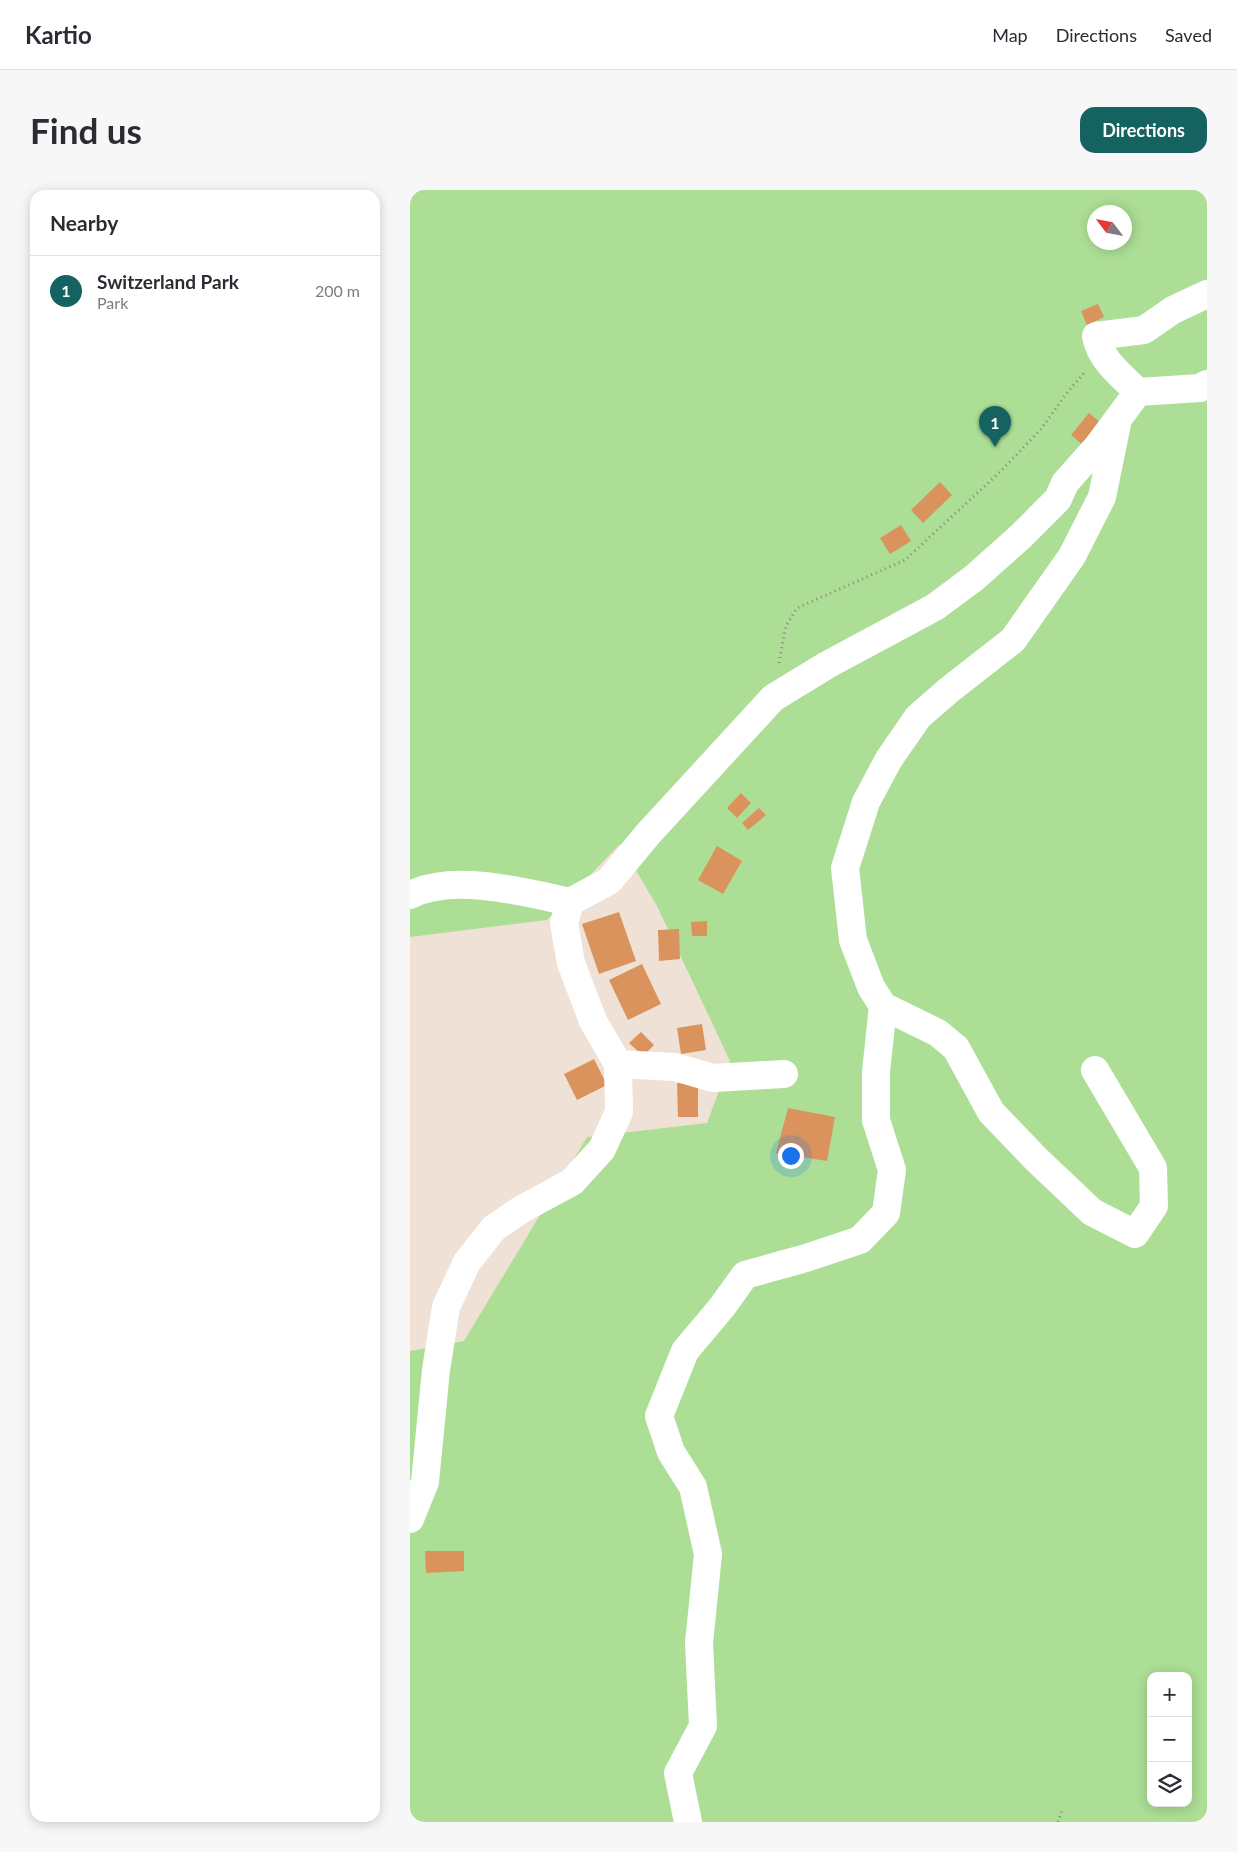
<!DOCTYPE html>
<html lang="en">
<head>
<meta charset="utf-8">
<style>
  body { margin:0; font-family:Lato,sans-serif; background:#f7f7f7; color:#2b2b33 }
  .controls { position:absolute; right:15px; bottom:15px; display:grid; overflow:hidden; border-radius:10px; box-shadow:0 2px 12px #0003 }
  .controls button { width:45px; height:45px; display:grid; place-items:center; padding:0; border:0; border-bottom:1px solid #e1e1e2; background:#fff; color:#2b2b33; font:25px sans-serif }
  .compass { position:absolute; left:677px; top:15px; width:45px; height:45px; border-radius:50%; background:#fff; box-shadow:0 2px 12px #0003; rotate:302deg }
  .you { position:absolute; left:380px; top:965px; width:18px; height:18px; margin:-12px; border:4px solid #fff; border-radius:50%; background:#1a73e8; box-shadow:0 0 0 8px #1a73e833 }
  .badge { display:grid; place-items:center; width:32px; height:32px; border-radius:50%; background:#146361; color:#fff; font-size:16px; font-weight:700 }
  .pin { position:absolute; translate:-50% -41px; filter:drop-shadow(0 1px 2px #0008) }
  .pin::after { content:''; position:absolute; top:26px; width:18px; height:15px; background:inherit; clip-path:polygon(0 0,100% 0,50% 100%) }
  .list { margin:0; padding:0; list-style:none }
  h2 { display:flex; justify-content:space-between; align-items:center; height:65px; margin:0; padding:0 20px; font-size:21px }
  h2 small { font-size:16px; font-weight:400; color:#7c7c81 }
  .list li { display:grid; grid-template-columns:32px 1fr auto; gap:15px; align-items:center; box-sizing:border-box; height:70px; padding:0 20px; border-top:1px solid #e1e1e2 }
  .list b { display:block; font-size:19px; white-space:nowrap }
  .list p { margin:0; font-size:16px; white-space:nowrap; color:#7c7c81 }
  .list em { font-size:16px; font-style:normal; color:#7c7c81 }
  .icon { flex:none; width:28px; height:28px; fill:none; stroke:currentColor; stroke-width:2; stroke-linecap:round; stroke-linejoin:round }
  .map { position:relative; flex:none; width:797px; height:1632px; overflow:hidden; border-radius:15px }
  header { display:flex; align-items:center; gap:30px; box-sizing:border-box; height:70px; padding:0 25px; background:#fff; border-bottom:1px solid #e1e1e2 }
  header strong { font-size:24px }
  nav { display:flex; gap:28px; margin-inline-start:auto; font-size:18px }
  .intro { display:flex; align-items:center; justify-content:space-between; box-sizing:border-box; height:120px; padding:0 30px }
  h1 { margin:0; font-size:35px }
  .button { padding:12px 22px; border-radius:15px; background:#146361; color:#fff; font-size:18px; font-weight:700 }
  main { display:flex; gap:30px; padding:0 30px }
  aside { flex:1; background:#fff; border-radius:15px; box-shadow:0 2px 12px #0003 }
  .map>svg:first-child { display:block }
</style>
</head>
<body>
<header>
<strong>Kartio</strong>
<nav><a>Map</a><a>Directions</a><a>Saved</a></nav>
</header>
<div class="intro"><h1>Find us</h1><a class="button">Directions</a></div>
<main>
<aside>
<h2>Nearby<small></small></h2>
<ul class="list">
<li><span class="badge">1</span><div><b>Switzerland Park</b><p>Park</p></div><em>200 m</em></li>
</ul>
</aside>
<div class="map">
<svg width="797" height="1632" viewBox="0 0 797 1632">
  <rect width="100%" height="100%" fill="#f0e1d7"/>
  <path fill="#acde96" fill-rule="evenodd" d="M0 0H797V1632H0V1161L54 1151 177 947 297 933 320 871 246 714 210 654 137 730 0 747ZM684 22H714V52H684ZM741 1486H778V1613H741Z"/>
  <path fill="#da935c" d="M688 114 694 127 677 135 671 121Z
    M679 223 697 238 679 260 661 245Z
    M530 292 542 305 513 333 501 320Z
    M491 335 501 351 480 364 470 348Z
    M331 603 341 613 327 628 317 618Z
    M349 618 356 625 338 640 332 633Z
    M307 656 332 671 313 704 288 690Z
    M209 722 226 771 189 784 172 734Z
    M297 731V746H282L281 732Z
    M269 739 270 769 249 771 248 740Z
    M232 774 251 814 218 830 199 790Z
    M292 834 296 860 271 864 267 838Z
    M231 842 244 855 233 866 219 853Z
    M184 869 197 895 167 910 154 884Z
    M288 892V927H268L267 893Z
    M378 918 425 927 417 971 366 963Z
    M15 1361H54V1381L16 1383Z"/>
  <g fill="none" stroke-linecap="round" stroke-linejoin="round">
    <path stroke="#8d837c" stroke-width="3" stroke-dasharray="1 4" stroke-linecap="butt" d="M369 473 376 436 387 418 495 370 591 281 632 238 656 204 674 183
      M648 1632 653 1618"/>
    <path stroke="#fff" stroke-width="28" d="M728 202C712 186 690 170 686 146L734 140 763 120 797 104
      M0 705C44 683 114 702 160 712L154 733 161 773 183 831 208 874 209 922 192 959 162 992 112 1019 84 1038 57 1072 36 1117 26 1180 15 1292 0 1329
      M160 712 199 691 238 644 363 508 417 475 525 417 564 388 610 347 648 309 655 293 687 257 728 202 790 198 797 194
      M208 874 265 877 303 888 374 884
      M685 880 743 978 744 1016 725 1044 682 1022 626 969 581 922 546 858 528 843 473 816 461 797 443 750 435 678 456 612 479 569 508 527 539 500 603 450 662 366 692 307 708 229
      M278 1632 268 1583 293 1536 289 1453 298 1364 283 1297 261 1262 249 1226 275 1161 312 1117 335 1085 396 1068 450 1050 476 1023 482 980 466 930V882L473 816"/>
  </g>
</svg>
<div class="controls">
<button>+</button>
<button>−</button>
<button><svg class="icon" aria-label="layers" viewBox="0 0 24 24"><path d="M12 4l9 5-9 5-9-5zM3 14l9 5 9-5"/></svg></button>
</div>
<svg class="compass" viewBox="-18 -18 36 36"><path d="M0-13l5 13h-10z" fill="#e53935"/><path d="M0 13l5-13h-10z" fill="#7c7c81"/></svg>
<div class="you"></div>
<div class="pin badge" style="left:585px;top:257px">1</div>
</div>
</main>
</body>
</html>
